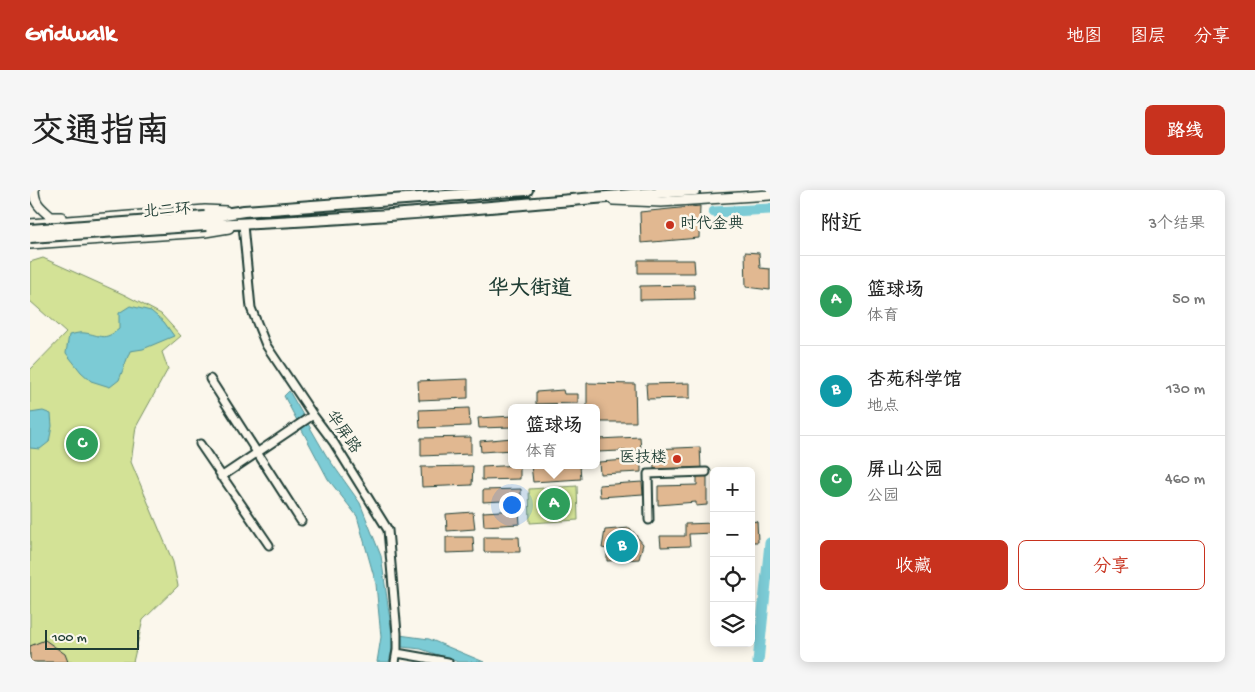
<!DOCTYPE html>
<html lang="zh">
<head>
<meta charset="utf-8">
<style>
  body { margin:0; font-family:"Gochi Hand","LXGW WenKai TC",sans-serif; background:#f6f6f6; color:#222 }
  .controls { position:absolute; right:15px; bottom:15px; display:grid; overflow:hidden; border-radius:8px; box-shadow:0 2px 12px #0003 }
  .controls button { width:45px; height:45px; display:grid; place-items:center; padding:0; border:0; border-bottom:1px solid #e0e0e0; background:#fff; color:#222; font:25px sans-serif }
  .scale { position:absolute; left:15px; bottom:12px; width:94px; box-sizing:border-box; padding-left:5px; border:2px solid #1f3d34; border-top:0; font-size:14px; line-height:18px; white-space:nowrap; color:#1f3d34; -webkit-text-stroke:4px #fbf7ec; paint-order:stroke }
  .you { position:absolute; left:481px; top:314px; width:18px; height:18px; margin:-12px; border:4px solid #fff; border-radius:50%; background:#1a73e8; box-shadow:0 0 0 8px #1a73e833 }
  .badge { display:grid; place-items:center; width:32px; height:32px; border-radius:50%; background:#c8321e; color:#fff; font-size:16px; font-weight:700 }
  .pin { position:absolute; translate:-50% -50%; border:2px solid #fff; box-shadow:0 1px 5px #0006 }
  .popup { position:absolute; left:478px; top:214px; width:92px; height:65px; box-sizing:border-box; display:grid; place-content:center; border-radius:8px; background:#fff; filter:drop-shadow(0 1px 4px #0005); font-size:16px; white-space:nowrap; color:#767676 }
  .popup b { font-size:19px; color:#222 }
  .popup::after { content:''; position:absolute; left:50%; top:100%; margin-left:-10px; border:10px solid transparent; border-top-color:#fff }
  .list { margin:0; padding:0; list-style:none }
  h2 { display:flex; justify-content:space-between; align-items:center; height:65px; margin:0; padding:0 20px; font-size:21px }
  h2 small { font-size:16px; font-weight:400; color:#767676 }
  .list li { display:grid; grid-template-columns:32px 1fr auto; gap:15px; align-items:center; box-sizing:border-box; height:90px; padding:0 20px; border-top:1px solid #e0e0e0 }
  .list b { display:block; font-size:19px; white-space:nowrap }
  .list p { margin:0; font-size:16px; white-space:nowrap; color:#767676 }
  .list em { font-size:16px; font-style:normal; color:#767676 }
  .actions { display:flex; gap:10px; padding:15px 20px }
  .actions a { flex:1; padding:11px 0; border:1px solid #c8321e; border-radius:8px; text-align:center; font-size:18px; color:#c8321e }
  .actions .main { background:#c8321e; color:#fff }
  .icon { flex:none; width:28px; height:28px; fill:none; stroke:currentColor; stroke-width:2; stroke-linecap:round; stroke-linejoin:round }
  .map { position:relative; flex:none; width:740px; height:472px; overflow:hidden; border-radius:8px }
  header { display:flex; align-items:center; gap:30px; box-sizing:border-box; height:70px; padding:0 25px; background:#c8321e; color:#fff }
  header strong { font-size:24px }
  nav { display:flex; gap:28px; margin-inline-start:auto; font-size:18px }
  .intro { display:flex; align-items:center; justify-content:space-between; box-sizing:border-box; height:120px; padding:0 30px }
  h1 { margin:0; font-size:35px }
  .button { padding:12px 22px; border-radius:8px; background:#c8321e; color:#fff; font-size:18px; font-weight:700 }
  main { display:flex; gap:30px; padding:0 30px }
  aside { flex:1; background:#fff; border-radius:8px; box-shadow:0 2px 12px #0003 }
  .map>svg:first-child { display:block }
</style>
</head>
<body>
<header>
<strong>Gridwalk</strong>
<nav><a>地图</a><a>图层</a><a>分享</a></nav>
</header>
<div class="intro"><h1>交通指南</h1><a class="button">路线</a></div>
<main>
<div class="map">
<svg width="740" height="472" viewBox="0 0 740 472">
  <rect width="100%" height="100%" fill="#fbf7ec"/>
  <filter id="ink" filterUnits="userSpaceOnUse"><feTurbulence type="fractalNoise" baseFrequency=".02" numOctaves="2"/><feDisplacementMap in="SourceGraphic" scale="10" xChannelSelector="R" yChannelSelector="G"/><feConvolveMatrix kernelMatrix="1 2 1 2 8 2 1 2 1" color-interpolation-filters="sRGB"/></filter>
  <g filter="url(#ink)">
    <path fill="#d3e296" stroke="#799065" d="M13 68 95 105 131 124 151 146 132 162 138 179 106 237 101 272 143 372 148 396 113 430 103 472H0V180L36 143 0 111V72Z
      M547 296 548 330 500 333 499 299Z"/>
    <path fill="#7bcbd5" stroke="#569295" d="M100 116 121 121 134 132 144 146 113 159 100 161 89 190 80 197 61 191 51 182 36 163 39 145C44 144 50 142 55 143 71 145 73 152 89 139V123Z
      M259 201 296 265 330 313 351 366 362 444 399 449 454 472H428L391 459 363 456 359 472H347L351 447 346 394 327 326 298 289 254 206Z
      M13 221 21 224 22 236 19 252 10 259 0 258V223Z"/>
    <g fill="none" stroke-linecap="round" stroke-linejoin="round">
      <path stroke="#7bcbd5" stroke-width="11" d="M684 22 740 19
        M728 472 740 353"/>
    </g>
    <path fill="#e1b891" stroke="#1f3d34" d="M670 16 669 48 611 53 610 22Z
      M715 62 729 63 730 78 740 79V100L716 97Z
      M608 70H664L665 83H608Z
      M664 95 665 109 610 110V96Z
      M438 189V208L389 210 388 191Z
      M557 193 605 194 606 232H566V218H557Z
      M660 193V208L617 209 616 194Z
      M533 200 534 204H548V213L506 214V202Z
      M439 218 440 236 390 238 389 220Z
      M482 226V237L449 238 448 228Z
      M441 247V264L391 266V248Z
      M610 247 611 260 568 262V249Z
      M482 248V260L451 262 450 251Z
      M670 257 671 278 624 279 623 259Z
      M611 269V282L570 284 569 272Z
      M490 275V289L452 290V277Z
      M501 275H550L551 289 503 292Z
      M443 276 442 295 392 297 391 277Z
      M667 286H677V315L666 316V312L628 315V296L667 295Z
      M612 292 613 304 570 307 569 295Z
      M491 299V310L453 312V300Z
      M489 320 490 334 454 336 453 322Z
      M443 322 445 339 417 341 416 324Z
      M727 331 728 352H721V332Z
      M684 333V343L659 344 660 356 631 357 630 346H655V334Z
      M600 338 613 354 609 369 577 371V359L572 358 575 340Z
      M416 347H443L444 362 416 363Z
      M454 347H489L490 362H454Z
      M15 450 35 464 38 472H0V456Z"/>
    <g fill="none" stroke-linecap="round" stroke-linejoin="round">
      <g stroke="#1f3d34" stroke-width="11">
        <path id="minor" d="M213 35 221 118 236 155 283 225 304 253 358 340 367 443V460L365 472
          M180 189 271 331
          M170 254 239 355
          M191 287 283 225
          M619 330 618 284 676 282
          M367 463 418 472"/>
      </g>
      <g stroke="#1f3d34" stroke-width="12">
        <path id="major" d="M4 0C4 14 11 18 21 27H31
          M583 10 631 12 740 5
          M0 34 175 20 196 21
          M0 54 175 42 199 38"/>
      </g>
      <g stroke="#1f3d34" stroke-width="14">
        <path id="highway" d="M175 27 214 21 497 0
          M176 35C339 30 502 12 665 0"/>
      </g>
      <use href="#minor" stroke="#fbf7ec" stroke-width="7"/>
      <use href="#major" stroke="#fbf7ec" stroke-width="9"/>
      <use href="#highway" stroke="#fbf7ec" stroke-width="10"/>
      <g stroke="#1f3d34" stroke-width="14" stroke-linecap="butt">
        <path id="highway-bridge" d="M0 40 175 27
          M0 47 176 35"/>
      </g>
      <use href="#highway-bridge" stroke="#fbf7ec" stroke-width="10"/>
    </g>
  </g>
  <g fill="#c8321e" stroke="#fbf7ec" stroke-width="2">
    <circle cx="640" cy="35" r="5"/>
    <circle cx="647" cy="269" r="5"/>
  </g>
  <g text-anchor="middle" dominant-baseline="central" stroke-width="5" stroke-linejoin="round" paint-order="stroke">
    <g font-size="16" fill="#1f3d34" stroke="#fbf7ec">
      <text transform="translate(137 22) rotate(-4)">北二环</text>
      <text transform="translate(312 243) rotate(55)">华屏路</text>
    </g>
    <g font-size="16" fill="#1f3d34" stroke="#fbf7ec" text-anchor="start">
      <text x="650" y="35">时代金典</text>
      <text x="637" y="269" text-anchor="end">医技楼</text>
    </g>
    <g font-size="21" font-weight="bold" fill="#1f3d34" stroke="#fbf7ec">
      <text x="500" y="100">华大街道</text>
    </g>
  </g>
</svg>
<div class="controls">
<button>+</button>
<button>−</button>
<button><svg class="icon" aria-label="locate" viewBox="0 0 24 24"><circle cx="12" cy="12" r="6"/><path d="M12 2v4M12 18v4M2 12h4M18 12h4"/></svg></button>
<button><svg class="icon" aria-label="layers" viewBox="0 0 24 24"><path d="M12 4l9 5-9 5-9-5zM3 14l9 5 9-5"/></svg></button>
</div>
<div class="scale">100 m</div>
<div class="you"></div>
<div class="pin badge" style="left:524px;top:314px;background:#2e9e5b">A</div>
<div class="popup"><b>篮球场</b>体育</div>
<div class="pin badge" style="left:592px;top:356px;background:#0f9aa8">B</div>
<div class="pin badge" style="left:52px;top:254px;background:#2e9e5b">C</div>
</div>
<aside>
<h2>附近<small>3个结果</small></h2>
<ul class="list">
<li><span class="badge" style="background:#2e9e5b">A</span><div><b>篮球场</b><p>体育</p></div><em>50 m</em></li>
<li><span class="badge" style="background:#0f9aa8">B</span><div><b>杏苑科学馆</b><p>地点</p></div><em>130 m</em></li>
<li><span class="badge" style="background:#2e9e5b">C</span><div><b>屏山公园</b><p>公园</p></div><em>460 m</em></li>
</ul>
<div class="actions"><a class="main">收藏</a><a>分享</a></div>
</aside>
</main>
</body>
</html>
